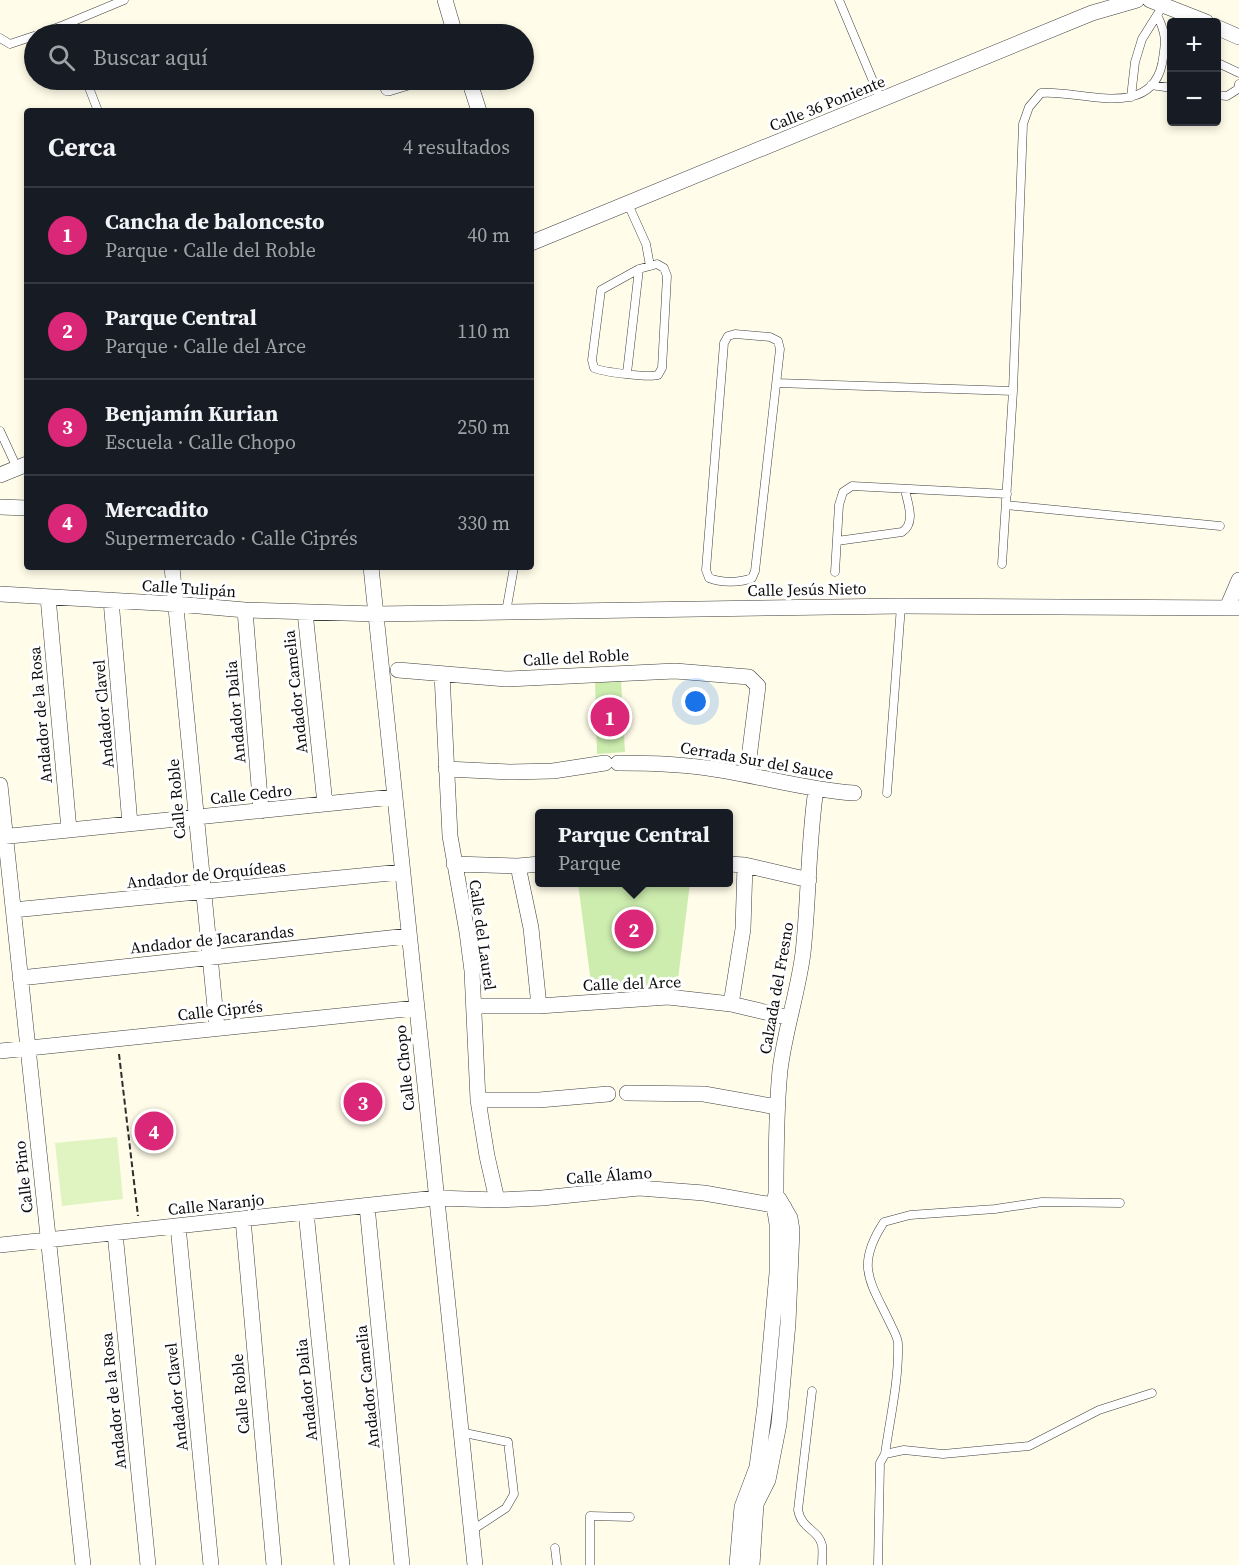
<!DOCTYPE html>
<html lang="es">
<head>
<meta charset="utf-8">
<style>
  body { margin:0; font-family:"Source Serif 4",serif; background:#242831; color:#f1f3f6 }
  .controls { position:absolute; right:18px; top:18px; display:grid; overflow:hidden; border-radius:6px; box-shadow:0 3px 9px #0003 }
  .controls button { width:54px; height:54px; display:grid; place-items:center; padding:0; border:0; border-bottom:2px solid #363941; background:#171b24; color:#f1f3f6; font:30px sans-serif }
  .you { position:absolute; left:696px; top:702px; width:21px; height:21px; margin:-15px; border:4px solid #fff; border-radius:50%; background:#1a73e8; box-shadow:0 0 0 9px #1a73e833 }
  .badge { display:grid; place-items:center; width:39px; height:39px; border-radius:50%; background:#db2777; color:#fff; font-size:20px; font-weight:700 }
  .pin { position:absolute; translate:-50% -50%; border:3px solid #fff; box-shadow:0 2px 6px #0006 }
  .popup { position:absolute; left:535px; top:809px; width:198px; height:78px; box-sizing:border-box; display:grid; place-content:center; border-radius:6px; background:#171b24; filter:drop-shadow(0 2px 4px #0005); font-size:20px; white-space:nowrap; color:#9ea1a6 }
  .popup b { font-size:22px; color:#f1f3f6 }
  .popup::after { content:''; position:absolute; left:50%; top:100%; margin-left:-12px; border:12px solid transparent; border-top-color:#171b24 }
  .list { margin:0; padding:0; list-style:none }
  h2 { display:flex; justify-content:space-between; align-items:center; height:78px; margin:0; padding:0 24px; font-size:26px }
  h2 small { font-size:20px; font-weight:400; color:#9ea1a6 }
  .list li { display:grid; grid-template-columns:39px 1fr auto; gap:18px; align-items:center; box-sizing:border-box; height:96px; padding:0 24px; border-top:2px solid #363941 }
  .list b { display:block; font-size:22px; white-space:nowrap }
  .list p { margin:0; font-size:20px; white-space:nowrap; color:#9ea1a6 }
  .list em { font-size:20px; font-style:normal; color:#9ea1a6 }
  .icon { flex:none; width:33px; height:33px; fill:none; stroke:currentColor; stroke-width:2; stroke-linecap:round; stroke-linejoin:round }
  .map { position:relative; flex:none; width:1239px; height:1565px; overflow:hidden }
  .search { position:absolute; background:#171b24; box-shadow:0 3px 9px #0003; left:24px; top:24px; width:510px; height:66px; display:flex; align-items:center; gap:15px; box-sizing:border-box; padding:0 21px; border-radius:33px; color:#9ea1a6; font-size:22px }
  .panel { position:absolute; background:#171b24; box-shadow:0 3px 9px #0003; left:24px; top:108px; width:510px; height:462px; border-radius:6px }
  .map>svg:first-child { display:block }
</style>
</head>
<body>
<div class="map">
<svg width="1239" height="1565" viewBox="0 0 1239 1565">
  <rect width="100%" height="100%" fill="#fffce9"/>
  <path fill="#cdedaf" d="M621 680 625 752 597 754 595 682Z
    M578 883H690L677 987 592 991Z"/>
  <path fill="#e0f4c2" d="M117 1137 123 1199 62 1206 55 1143Z"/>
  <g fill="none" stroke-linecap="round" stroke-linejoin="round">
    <g stroke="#3e3e3e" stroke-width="9">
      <path id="lane" d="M839 0 881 100
        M64 25 124 0
        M40 34 64 25 68 34
        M0 38 10 44 34 36
        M1216 62 1239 73
        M86 80 98 111
        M1151 85 1172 88
        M1216 95 1227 96 1238 89 1239 84
        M1131 97 1135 62 1142 39 1159 12
        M628 204 646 244 650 266
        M657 264 664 268 667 276 662 368 658 375C649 378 603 372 594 368L592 360 601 290 639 269Z
        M735 334 770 337 778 341 780 349 755 571 752 578C740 583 721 583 709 578L706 570 724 343 728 336Z
        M627 373 639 269
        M777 383 1013 391
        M0 431 17 468
        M1006 505 1220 526
        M837 541 902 532C916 523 908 504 905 490
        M1002 564 1013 391 1023 124 1029 107 1041 93C1078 89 1150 121 1162 64 1166 42 1167 35 1157 15
        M835 572 839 505 843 492 852 486 1007 494
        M506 612 514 567
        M887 793 901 606
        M812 1391 798 1510C802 1530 818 1529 822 1545 823 1551 822 1559 822 1565
        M460 1432 508 1442 514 1494 506 1508 471 1531
        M885 1454C890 1418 899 1381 898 1344 898 1337 893 1330 890 1323 870 1281 855 1266 884 1222L910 1215 995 1209 1042 1202 1120 1203
        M555 1548 557 1565
        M590 1565V1516L630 1517
        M878 1565 880 1463 885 1454 904 1450 943 1454 1029 1446 1099 1410 1152 1393"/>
    </g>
    <g stroke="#3e3e3e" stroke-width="16">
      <path id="street" d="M445 0 455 34
        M1150 0 1206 22
        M1216 27 1239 37
        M469 80 479 111
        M388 88 414 80
        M531 243 1092 13 1137 0
        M0 475 27 464
        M0 507 27 508
        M172 567 217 1028
        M371 567 475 1565
        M0 594 176 604 245 610 376 614 901 606 1239 608
        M48 597 69 830
        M111 600 130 824
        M1227 608 1239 580
        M245 610 261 811
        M305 612 325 804
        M398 670 506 679 675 671 749 677 758 686 747 774
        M442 674 450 836 467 932 472 971 478 1100 487 1156 497 1200
        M618 763C650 763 682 764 714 769 761 776 807 790 854 793
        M446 769 510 772 553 771 605 763
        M0 785 83 1565
        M0 837 393 797
        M454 864 518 866 540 864
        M728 864 745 865 809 880
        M518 866 531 928 539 1006
        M13 910 401 872
        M20 978 408 936
        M731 1004 743 929 745 865
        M474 1006H539L668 997 731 1004 790 1018
        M0 1051 416 1008
        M627 1093 704 1094 777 1107
        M478 1100H539L608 1094
        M367 1206 402 1565
        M306 1212 342 1565
        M243 1219 274 1565
        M178 1226 211 1565
        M115 1233 148 1565
        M0 1245 436 1198 497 1200 542 1198 639 1188 704 1193 784 1207
        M737 1565 742 1507 757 1467 765 1406 777 1273V1224L774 1205 776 1193C776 1152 776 1111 780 1070 785 1030 798 992 803 953 809 898 808 843 816 789
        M752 1565 756 1504 768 1480 779 1424 788 1323 792 1230 790 1218 779 1199"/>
    </g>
    <path stroke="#2d2d2d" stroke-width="2" stroke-dasharray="6 3" stroke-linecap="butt" d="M119 1054 138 1216"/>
    <use href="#lane" stroke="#fff" stroke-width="8"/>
    <use href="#street" stroke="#fff" stroke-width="15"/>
  </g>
  <g text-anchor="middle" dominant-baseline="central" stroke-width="6" stroke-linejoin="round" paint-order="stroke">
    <g font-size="16" fill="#0b0b0b" stroke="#fff">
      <text transform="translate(827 103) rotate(-22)">Calle 36 Poniente</text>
      <text transform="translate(189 588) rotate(4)">Calle Tulipán</text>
      <text transform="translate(807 589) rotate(-1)">Calle Jesús Nieto</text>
      <text transform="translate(576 657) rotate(-3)">Calle del Roble</text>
      <text transform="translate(295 692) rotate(-96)">Andador Camelia</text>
      <text transform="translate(235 712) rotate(-95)">Andador Dalia</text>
      <text transform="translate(103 714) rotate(-95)">Andador Clavel</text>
      <text transform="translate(40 715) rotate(-95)">Andador de la Rosa</text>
      <text transform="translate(757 760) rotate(10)">Cerrada Sur del Sauce</text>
      <text transform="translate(251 794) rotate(-6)">Calle Cedro</text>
      <text transform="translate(176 799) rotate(-95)">Calle Roble</text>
      <text transform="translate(206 874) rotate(-6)">Andador de Orquídeas</text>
      <text transform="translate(483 935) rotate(82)">Calle del Laurel</text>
      <text transform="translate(212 939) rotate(-6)">Andador de Jacarandas</text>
      <text transform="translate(632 983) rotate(-2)">Calle del Arce</text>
      <text transform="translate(776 988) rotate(-80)">Calzada del Fresno</text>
      <text transform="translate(220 1010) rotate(-6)">Calle Ciprés</text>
      <text transform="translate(404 1068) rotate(-96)">Calle Chopo</text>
      <text transform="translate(609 1175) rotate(-4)">Calle Álamo</text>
      <text transform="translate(23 1177) rotate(-96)">Calle Pino</text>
      <text transform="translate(216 1204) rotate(-6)">Calle Naranjo</text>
      <text transform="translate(367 1387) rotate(-96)">Andador Camelia</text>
      <text transform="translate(306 1390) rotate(-96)">Andador Dalia</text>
      <text transform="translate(240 1394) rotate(-95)">Calle Roble</text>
      <text transform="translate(176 1397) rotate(-96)">Andador Clavel</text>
      <text transform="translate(113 1401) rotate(-96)">Andador de la Rosa</text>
    </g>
  </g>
</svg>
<div class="controls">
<button>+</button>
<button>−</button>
</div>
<div class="you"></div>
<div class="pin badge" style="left:610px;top:717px">1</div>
<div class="pin badge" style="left:634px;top:929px">2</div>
<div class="popup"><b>Parque Central</b>Parque</div>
<div class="pin badge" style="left:363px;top:1102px">3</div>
<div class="pin badge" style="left:154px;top:1131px">4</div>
<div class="search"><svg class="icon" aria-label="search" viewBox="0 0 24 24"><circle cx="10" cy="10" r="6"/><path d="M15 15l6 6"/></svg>Buscar aquí</div>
<section class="panel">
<h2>Cerca<small>4 resultados</small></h2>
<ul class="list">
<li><span class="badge">1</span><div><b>Cancha de baloncesto</b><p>Parque · Calle del Roble</p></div><em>40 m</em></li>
<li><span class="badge">2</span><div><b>Parque Central</b><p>Parque · Calle del Arce</p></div><em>110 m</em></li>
<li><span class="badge">3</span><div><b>Benjamín Kurian</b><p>Escuela · Calle Chopo</p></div><em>250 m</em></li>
<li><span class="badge">4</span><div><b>Mercadito</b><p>Supermercado · Calle Ciprés</p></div><em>330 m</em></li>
</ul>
</section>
</div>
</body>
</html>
